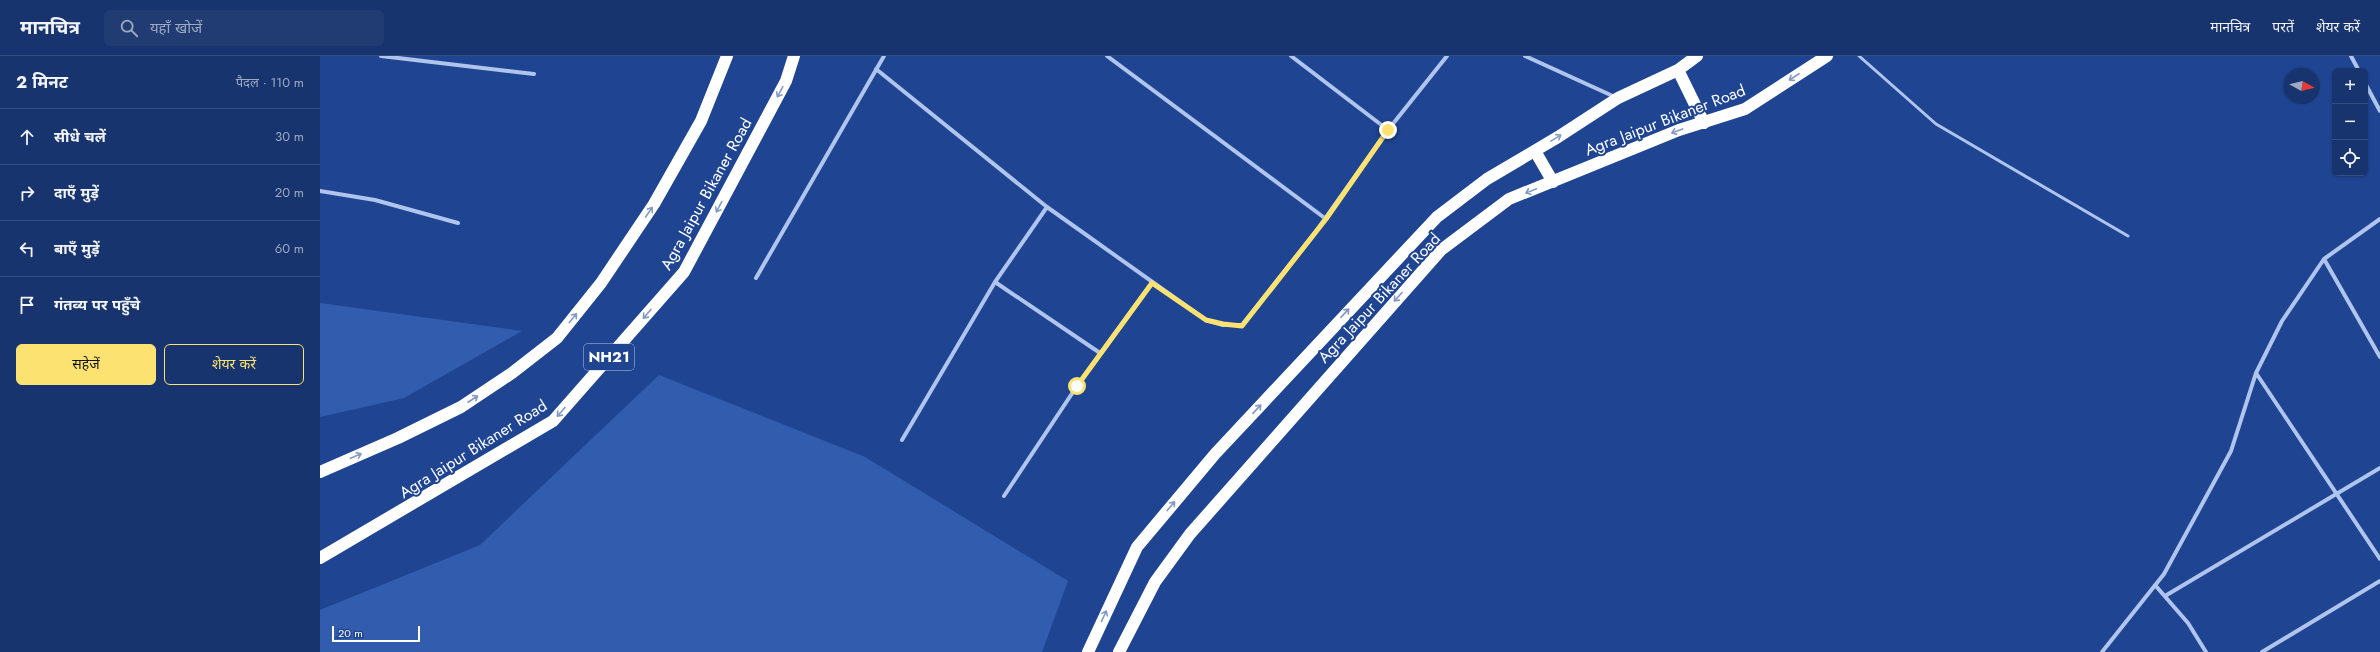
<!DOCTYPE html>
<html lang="hi">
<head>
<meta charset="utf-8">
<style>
  body { margin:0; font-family:Jost,"Noto Sans Devanagari",sans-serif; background:#203c73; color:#f1f3f6 }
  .controls { position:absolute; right:12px; top:12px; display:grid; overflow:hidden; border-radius:6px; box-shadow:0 1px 3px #0004 }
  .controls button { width:36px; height:36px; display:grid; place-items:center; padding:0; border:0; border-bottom:1px solid #364f81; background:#17346e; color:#f1f3f6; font:20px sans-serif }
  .compass { position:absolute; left:1964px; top:12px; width:36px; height:36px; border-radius:50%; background:#17346e; box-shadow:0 1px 3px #0004; rotate:98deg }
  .scale { position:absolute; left:12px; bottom:10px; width:88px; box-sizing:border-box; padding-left:4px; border:2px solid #fff; border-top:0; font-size:11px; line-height:14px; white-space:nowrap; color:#fff; -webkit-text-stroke:3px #1f4592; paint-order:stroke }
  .stop { position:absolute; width:12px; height:12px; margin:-9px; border:3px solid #fce270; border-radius:50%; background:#fff }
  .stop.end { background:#fce270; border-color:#fff; box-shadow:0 1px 4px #0008 }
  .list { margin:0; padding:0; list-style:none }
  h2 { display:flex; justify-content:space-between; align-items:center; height:52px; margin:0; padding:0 16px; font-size:17px }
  h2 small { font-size:13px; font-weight:400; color:#9eaac2 }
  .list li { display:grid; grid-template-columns:26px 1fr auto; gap:12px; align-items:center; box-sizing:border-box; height:56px; padding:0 16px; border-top:1px solid #364f81 }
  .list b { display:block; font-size:15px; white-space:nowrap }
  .list em { font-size:13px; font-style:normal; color:#9eaac2 }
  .actions { display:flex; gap:8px; padding:12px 16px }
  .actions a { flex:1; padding:9px 0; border:1px solid #fce270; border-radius:6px; text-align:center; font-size:14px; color:#fce270 }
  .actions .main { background:#fce270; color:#111 }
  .icon { flex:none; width:22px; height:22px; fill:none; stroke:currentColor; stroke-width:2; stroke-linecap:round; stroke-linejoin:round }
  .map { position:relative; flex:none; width:2060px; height:596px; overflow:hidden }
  header { display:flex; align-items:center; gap:24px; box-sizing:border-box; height:56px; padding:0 20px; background:#17346e; border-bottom:1px solid #364f81 }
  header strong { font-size:19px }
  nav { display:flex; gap:22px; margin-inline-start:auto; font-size:14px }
  .search { width:280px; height:36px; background:#203c73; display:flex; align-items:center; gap:10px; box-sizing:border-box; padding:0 14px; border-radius:6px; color:#9eaac2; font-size:15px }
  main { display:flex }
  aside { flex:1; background:#17346e }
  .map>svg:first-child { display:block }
</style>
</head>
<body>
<header>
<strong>मानचित्र</strong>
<div class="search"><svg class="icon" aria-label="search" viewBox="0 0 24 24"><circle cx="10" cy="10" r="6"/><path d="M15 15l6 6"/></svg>यहाँ खोजें</div>
<nav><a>मानचित्र</a><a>परतें</a><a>शेयर करें</a></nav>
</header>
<main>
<aside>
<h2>2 मिनट<small>पैदल · 110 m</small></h2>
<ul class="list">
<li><svg class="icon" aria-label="ahead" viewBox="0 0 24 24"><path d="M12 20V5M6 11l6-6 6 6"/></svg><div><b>सीधे चलें</b></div><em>30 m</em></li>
<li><svg class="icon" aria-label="right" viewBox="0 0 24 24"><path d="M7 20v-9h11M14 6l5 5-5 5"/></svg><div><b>दाएँ मुड़ें</b></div><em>20 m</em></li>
<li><svg class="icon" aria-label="left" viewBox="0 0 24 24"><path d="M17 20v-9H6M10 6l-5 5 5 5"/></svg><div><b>बाएँ मुड़ें</b></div><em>60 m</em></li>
<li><svg class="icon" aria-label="arrive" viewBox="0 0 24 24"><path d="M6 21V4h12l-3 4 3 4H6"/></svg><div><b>गंतव्य पर पहुँचे</b></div></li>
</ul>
<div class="actions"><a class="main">सहेजें</a><a>शेयर करें</a></div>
</aside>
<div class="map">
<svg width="2060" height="596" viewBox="0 0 2060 596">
  <rect width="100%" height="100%" fill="#1f4592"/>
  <path fill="#325daf" d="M0 247 202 275 84 342 0 361Z
    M339 319 545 401 748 525 722 596H0V554L160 489Z"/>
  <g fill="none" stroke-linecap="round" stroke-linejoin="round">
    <path stroke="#b0c5ee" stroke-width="3" d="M1539 0 1616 68 1808 180"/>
    <path stroke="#b0c5ee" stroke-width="4" d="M61 0 214 18
      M787 0 1006 163
      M971 0 1068 74
      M1205 0 1295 41
      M2031 0 2039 15
      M556 13 727 151 886 264 903 269H922L997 174 1068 74 1127 0
      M2045 27 2060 55
      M0 135 55 144 138 167
      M2004 203 2060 301
      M436 222 564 0
      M675 226 780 297
      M1936 317 2060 503
      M582 384 675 226 727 151
      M684 440 757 330 832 227
      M1835 529 1868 567 1886 596
      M1845 540 2060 412
      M1782 596 1844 518 1911 395 1936 317 1962 265 2004 203 2060 163
      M1942 596 2060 525"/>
    <path stroke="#fff" stroke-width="12" d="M1358 14 1384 67
      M1215 95 1233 126
      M0 416 78 382 141 351 192 317 237 282 281 227 334 148 381 65 407 0
      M0 502 233 365 364 216 466 25 474 0
      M768 596 817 491 895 398 1117 161 1167 123 1238 81 1298 42 1358 14 1377 0
      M799 596 835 526 870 478 1121 194 1189 143 1359 74 1425 53 1507 0"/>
  </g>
  <defs><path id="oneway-shaft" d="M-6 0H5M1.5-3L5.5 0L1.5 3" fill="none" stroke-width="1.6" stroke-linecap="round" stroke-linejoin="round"/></defs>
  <g stroke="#8499c3">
    <use href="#oneway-shaft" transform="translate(1474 21) rotate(147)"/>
    <use href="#oneway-shaft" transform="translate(460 36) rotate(118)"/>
    <use href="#oneway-shaft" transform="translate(1357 75) rotate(160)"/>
    <use href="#oneway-shaft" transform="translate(1236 82) rotate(-31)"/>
    <use href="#oneway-shaft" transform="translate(1211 135) rotate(158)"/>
    <use href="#oneway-shaft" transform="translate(399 151) rotate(118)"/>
    <use href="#oneway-shaft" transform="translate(329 156) rotate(-56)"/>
    <use href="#oneway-shaft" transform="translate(1078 241) rotate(132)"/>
    <use href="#oneway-shaft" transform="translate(1025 257) rotate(-47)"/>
    <use href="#oneway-shaft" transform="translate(327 258) rotate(131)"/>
    <use href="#oneway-shaft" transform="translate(253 262) rotate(-51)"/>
    <use href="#oneway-shaft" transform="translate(153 343) rotate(-33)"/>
    <use href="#oneway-shaft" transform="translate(937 353) rotate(-47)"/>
    <use href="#oneway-shaft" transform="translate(241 356) rotate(131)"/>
    <use href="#oneway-shaft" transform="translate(36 400) rotate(-23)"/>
    <use href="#oneway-shaft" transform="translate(851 450) rotate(-50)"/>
    <use href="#oneway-shaft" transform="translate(784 560) rotate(-65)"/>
  </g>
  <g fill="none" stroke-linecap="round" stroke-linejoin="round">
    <path stroke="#fce270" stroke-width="5" d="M757 330 832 227 886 264 903 268 922 270 1006 163 1068 74"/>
  </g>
  <g text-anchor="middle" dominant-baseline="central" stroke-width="4" stroke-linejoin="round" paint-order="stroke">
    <rect fill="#1f4592" stroke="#bcc7de" stroke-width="1" x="264" y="288" width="50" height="26" rx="3"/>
    <g font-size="15" font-weight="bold" fill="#fff">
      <text x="289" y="301">NH21</text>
    </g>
    <g font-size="16" fill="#fff" stroke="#1f4592">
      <text transform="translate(1345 64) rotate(-21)">Agra Jaipur Bikaner Road</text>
      <text transform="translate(386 138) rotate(-61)">Agra Jaipur Bikaner Road</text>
      <text transform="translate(1059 242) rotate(-47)">Agra Jaipur Bikaner Road</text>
      <text transform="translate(153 393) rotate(-32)">Agra Jaipur Bikaner Road</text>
    </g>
  </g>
</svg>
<div class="controls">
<button>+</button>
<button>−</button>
<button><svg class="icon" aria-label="locate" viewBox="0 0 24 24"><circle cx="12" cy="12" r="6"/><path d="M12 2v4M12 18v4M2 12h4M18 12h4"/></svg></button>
</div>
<svg class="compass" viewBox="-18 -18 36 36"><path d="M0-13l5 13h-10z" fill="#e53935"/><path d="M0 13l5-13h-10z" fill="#9eaac2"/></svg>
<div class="scale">20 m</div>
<div class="stop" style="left:757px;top:330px"></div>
<div class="stop end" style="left:1068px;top:74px"></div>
</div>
</main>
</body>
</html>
